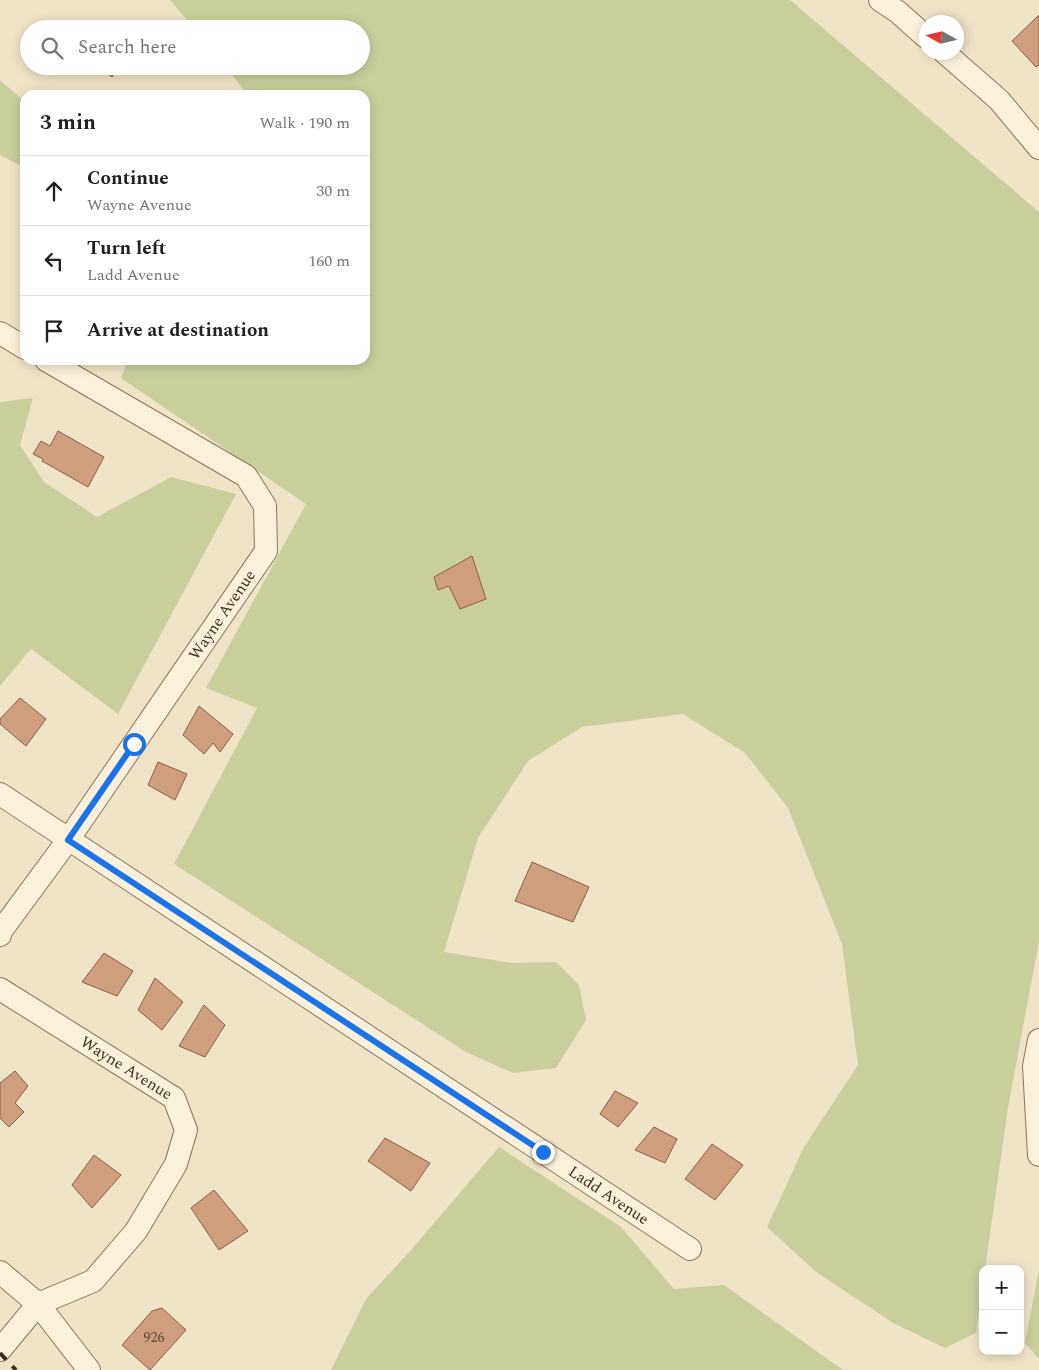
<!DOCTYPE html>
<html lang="en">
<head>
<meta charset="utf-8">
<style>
  body { margin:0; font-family:Spectral,serif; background:#f6f6f6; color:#202124 }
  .controls { position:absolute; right:15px; bottom:15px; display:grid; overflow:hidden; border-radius:10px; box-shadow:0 2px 12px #0003 }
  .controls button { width:45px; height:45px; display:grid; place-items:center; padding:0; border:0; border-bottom:1px solid #e0e0e0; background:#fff; color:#202124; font:25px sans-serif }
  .compass { position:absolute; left:919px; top:15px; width:45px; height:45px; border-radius:50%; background:#fff; box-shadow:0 2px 12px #0003; rotate:278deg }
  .stop { position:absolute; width:15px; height:15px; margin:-11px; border:4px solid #1a73e8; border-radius:50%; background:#fff }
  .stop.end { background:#1a73e8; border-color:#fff; box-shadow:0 1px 5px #0008 }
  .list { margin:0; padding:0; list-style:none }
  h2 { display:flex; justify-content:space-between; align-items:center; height:65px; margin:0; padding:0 20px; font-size:21px }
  h2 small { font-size:16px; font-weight:400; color:#757577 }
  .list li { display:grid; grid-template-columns:32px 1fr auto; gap:15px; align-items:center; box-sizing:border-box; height:70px; padding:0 20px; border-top:1px solid #e0e0e0 }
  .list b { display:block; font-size:19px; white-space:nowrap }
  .list p { margin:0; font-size:16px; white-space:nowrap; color:#757577 }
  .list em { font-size:16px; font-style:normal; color:#757577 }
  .icon { flex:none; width:28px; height:28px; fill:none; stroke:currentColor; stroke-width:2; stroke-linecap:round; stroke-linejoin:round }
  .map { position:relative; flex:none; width:1039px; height:1370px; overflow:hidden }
  .search { position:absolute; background:#fff; box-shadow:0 2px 12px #0003; left:20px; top:20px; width:350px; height:55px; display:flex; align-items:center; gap:12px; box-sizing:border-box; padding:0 18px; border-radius:28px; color:#757577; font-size:19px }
  .panel { position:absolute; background:#fff; box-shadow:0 2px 12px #0003; left:20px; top:90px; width:350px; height:275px; border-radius:15px }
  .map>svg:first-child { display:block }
</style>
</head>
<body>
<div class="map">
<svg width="1039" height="1370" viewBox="0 0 1039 1370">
  <rect width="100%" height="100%" fill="#f0e4c8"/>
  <path fill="#c9cf9b" d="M170 0H790L1039 212V941L1008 1108 985 1269H983V1284L976 1333 945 1348 895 1324 816 1272 767 1227 804 1147 858 1065 842 944 788 808 745 753 683 714 582 727 528 761 478 838 444 952 512 963 556 962 579 985 586 1020 556 1068 513 1073 466 1052 174 864 257 708 206 688 306 504 121 378 128 360H365V95H248L225 66H361V29H194Z
    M0 80 25 102V168L0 155Z
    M33 398 20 445 44 482 97 517 171 477 236 494 118 714 31 649 0 686V402Z
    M499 1147 621 1227 674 1289 724 1285 843 1370H331L366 1299 411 1250Z
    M1039 1269V1359L1025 1343Z"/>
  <path fill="#cf9f7d" stroke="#8d5f41" d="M1039 15V65L1036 67 1012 41Z
    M97 66H118L112 77Z
    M58 431 104 457 88 487 42 461 43 459 33 454 41 441 50 446Z
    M472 556 486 599 460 609 449 586 438 590 434 577Z
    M20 698 46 719 26 746 0 724V719Z
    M199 706 233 734 220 752 213 743 204 754 183 735Z
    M158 762 187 774 175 800 148 785Z
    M532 862 589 887 573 922 515 901Z
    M104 953 133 971 117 996 82 982Z
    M155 978 183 1002 162 1030 138 1010Z
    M204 1005 225 1025 205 1057 179 1046Z
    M15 1071 28 1086 15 1103 24 1112 9 1127 0 1118V1083Z
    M615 1091 638 1103 618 1127 600 1114Z
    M654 1127 677 1139 665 1163 635 1150Z
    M385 1138 430 1163 411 1191 368 1161Z
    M712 1144 743 1165 715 1200 685 1179Z
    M94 1155 121 1175 92 1208 72 1185Z
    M214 1190 248 1231 219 1250 191 1208Z
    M162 1308 186 1330 150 1370 122 1345 152 1311Z"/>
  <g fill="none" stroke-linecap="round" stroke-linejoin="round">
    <g stroke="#8d765c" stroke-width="24">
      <g id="minor">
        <path d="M880 0 898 12 926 37"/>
        <path d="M944 52 999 100 1039 148"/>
        <path d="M0 333 25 348"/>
        <path id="s1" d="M0 794 690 1249"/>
        <path id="s2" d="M0 935 1 931 68 840 266 551 265 506 246 476 46 360"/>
        <path id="s3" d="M0 989 174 1098 186 1130 176 1164 136 1231 93 1281 38 1304 0 1350"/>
        <path d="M1039 1040 1034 1066 1039 1155"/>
        <path d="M0 1272 38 1304 89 1370"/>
      </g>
    </g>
    <use href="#minor" stroke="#faf1dc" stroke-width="22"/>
    <path stroke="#3d2e20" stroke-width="4" stroke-dasharray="9 9" stroke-linecap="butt" d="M0 1353 16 1370"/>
  </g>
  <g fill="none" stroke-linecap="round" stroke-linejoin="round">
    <path stroke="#1a73e8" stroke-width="6" d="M134 744 68 840 543 1152"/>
  </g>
  <g text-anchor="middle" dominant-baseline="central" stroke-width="4.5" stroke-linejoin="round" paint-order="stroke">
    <g font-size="14" fill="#624a37">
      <text x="154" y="1337">926</text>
    </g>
    <g font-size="16" fill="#3d2e20" stroke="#f7eed8">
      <text stroke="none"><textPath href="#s2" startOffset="390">Wayne Avenue</textPath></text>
      <text stroke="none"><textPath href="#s3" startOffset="149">Wayne Avenue</textPath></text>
      <text stroke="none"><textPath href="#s1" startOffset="729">Ladd Avenue</textPath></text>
    </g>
  </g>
</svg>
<div class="controls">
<button>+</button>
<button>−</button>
</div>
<svg class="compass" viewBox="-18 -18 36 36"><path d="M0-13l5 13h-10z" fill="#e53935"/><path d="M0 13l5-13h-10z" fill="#757577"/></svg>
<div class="stop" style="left:134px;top:744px"></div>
<div class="stop end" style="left:543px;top:1152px"></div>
<div class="search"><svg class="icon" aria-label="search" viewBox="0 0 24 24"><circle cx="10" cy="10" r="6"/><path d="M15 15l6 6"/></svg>Search here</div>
<section class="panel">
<h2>3 min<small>Walk · 190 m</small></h2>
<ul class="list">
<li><svg class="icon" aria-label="ahead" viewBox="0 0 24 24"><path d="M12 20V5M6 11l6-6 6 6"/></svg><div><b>Continue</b><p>Wayne Avenue</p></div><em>30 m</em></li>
<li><svg class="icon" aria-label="left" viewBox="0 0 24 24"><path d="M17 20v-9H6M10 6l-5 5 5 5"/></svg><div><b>Turn left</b><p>Ladd Avenue</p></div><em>160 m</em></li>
<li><svg class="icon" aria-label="arrive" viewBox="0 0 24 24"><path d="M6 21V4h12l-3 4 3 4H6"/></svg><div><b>Arrive at destination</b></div></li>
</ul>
</section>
</div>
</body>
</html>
